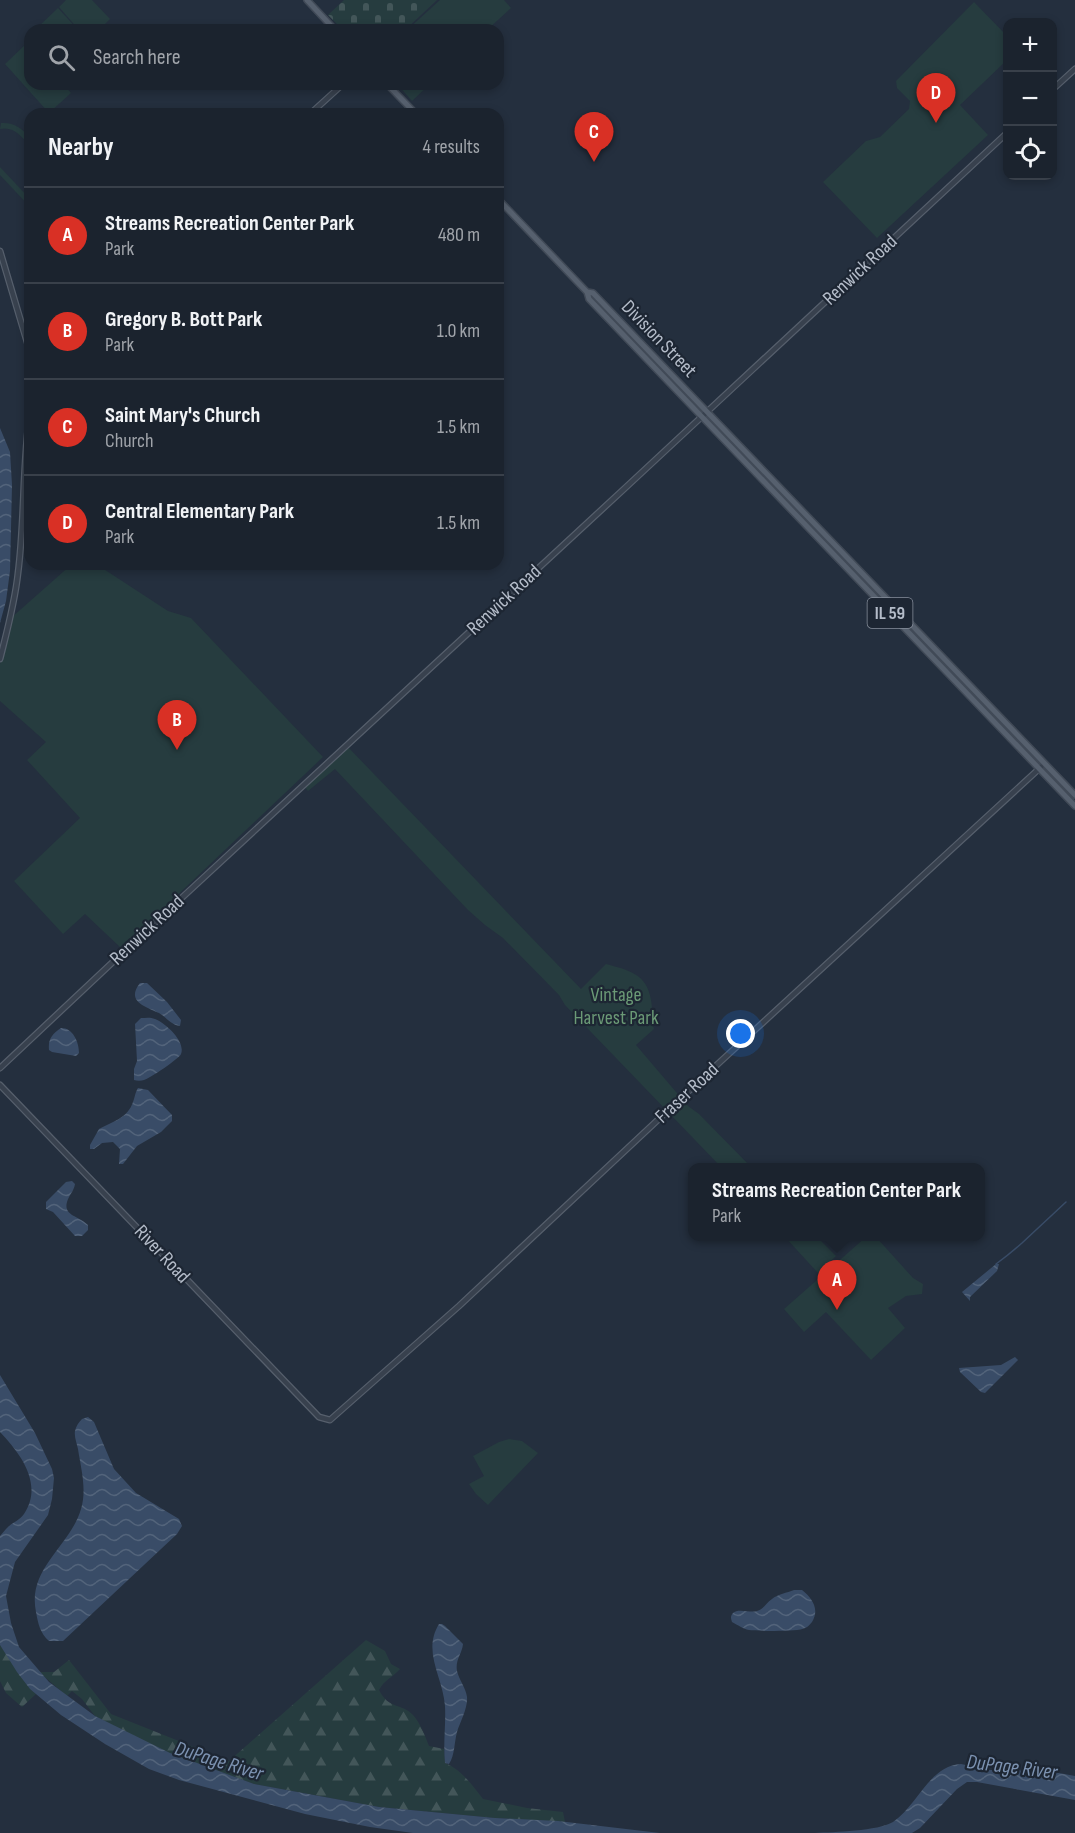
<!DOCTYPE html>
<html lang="en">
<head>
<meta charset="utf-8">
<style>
  body { margin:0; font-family:"Sofia Sans Condensed",sans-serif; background:#282f3a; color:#f1f3f6 }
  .controls { position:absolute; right:18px; top:18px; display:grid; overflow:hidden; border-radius:12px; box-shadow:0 3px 9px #0003 }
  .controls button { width:54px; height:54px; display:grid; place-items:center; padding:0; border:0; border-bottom:2px solid #39404a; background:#1b232e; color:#f1f3f6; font:30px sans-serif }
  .you { position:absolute; left:741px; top:1034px; width:21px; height:21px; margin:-15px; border:4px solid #fff; border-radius:50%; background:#1a73e8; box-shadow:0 0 0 9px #1a73e833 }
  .badge { display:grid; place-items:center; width:39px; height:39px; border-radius:50%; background:#d93025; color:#fff; font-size:20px; font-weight:700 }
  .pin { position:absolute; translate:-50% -50px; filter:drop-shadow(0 2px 3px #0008) }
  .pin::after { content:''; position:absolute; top:32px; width:21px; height:18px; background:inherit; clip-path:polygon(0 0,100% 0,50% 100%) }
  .popup { position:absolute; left:688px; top:1163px; width:297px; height:78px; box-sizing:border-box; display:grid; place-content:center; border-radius:12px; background:#1b232e; filter:drop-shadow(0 2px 4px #0005); font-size:20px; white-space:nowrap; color:#a0a4aa }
  .popup b { font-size:22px; color:#f1f3f6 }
  .popup::after { content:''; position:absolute; left:50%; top:100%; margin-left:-12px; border:12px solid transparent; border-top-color:#1b232e }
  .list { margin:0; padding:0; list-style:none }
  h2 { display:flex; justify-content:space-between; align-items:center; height:78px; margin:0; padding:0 24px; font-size:26px }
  h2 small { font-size:20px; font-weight:400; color:#a0a4aa }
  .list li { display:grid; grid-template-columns:39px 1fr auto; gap:18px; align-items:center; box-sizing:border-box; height:96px; padding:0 24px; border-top:2px solid #39404a }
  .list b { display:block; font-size:22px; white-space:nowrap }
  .list p { margin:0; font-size:20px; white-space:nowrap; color:#a0a4aa }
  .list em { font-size:20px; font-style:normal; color:#a0a4aa }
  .icon { flex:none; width:33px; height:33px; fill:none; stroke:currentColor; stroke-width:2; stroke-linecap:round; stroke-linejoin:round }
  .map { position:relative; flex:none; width:1075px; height:1833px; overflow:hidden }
  .search { position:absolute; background:#1b232e; box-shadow:0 3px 9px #0003; left:24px; top:24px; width:480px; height:66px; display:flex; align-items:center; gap:15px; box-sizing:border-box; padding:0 21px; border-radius:18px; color:#a0a4aa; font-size:22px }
  .panel { position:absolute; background:#1b232e; box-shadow:0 3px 9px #0003; left:24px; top:108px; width:480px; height:462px; border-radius:18px }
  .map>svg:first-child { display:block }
</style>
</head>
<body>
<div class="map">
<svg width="1075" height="1833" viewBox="0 0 1075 1833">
  <defs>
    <pattern id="forest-firs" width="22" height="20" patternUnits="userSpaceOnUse" patternTransform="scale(1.5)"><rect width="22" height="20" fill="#263c3f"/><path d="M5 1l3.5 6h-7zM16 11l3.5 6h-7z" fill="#435659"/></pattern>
    <pattern id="cemetery-stones" width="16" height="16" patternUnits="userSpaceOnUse" patternTransform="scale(1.5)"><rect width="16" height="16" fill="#263c3f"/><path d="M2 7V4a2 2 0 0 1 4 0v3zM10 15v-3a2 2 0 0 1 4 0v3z" fill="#435659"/></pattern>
    <pattern id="water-waves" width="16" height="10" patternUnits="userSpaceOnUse" patternTransform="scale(1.5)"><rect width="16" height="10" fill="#394c67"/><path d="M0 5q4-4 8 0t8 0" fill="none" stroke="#53647b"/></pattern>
  </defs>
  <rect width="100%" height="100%" fill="#242f3e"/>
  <path fill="#263c3f" d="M66 0H92L110 19 99 30H79L59 7Z
    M440 0H504L511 8 487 30H407Z
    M974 2 1007 36V60L960 105 988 135 877 238 823 182 866 141 880 137 909 109 910 101 897 88 896 81Z
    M58 8 78 30H38L37 28Z
    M26 44 30 48V84H63L71 93 49 113 5 64Z
    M397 84H430L412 101Z
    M1 123C14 122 21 128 30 137V146C21 136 14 126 0 129Z
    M0 167 30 199V207L0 175Z
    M812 524 875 590 873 592 810 526Z
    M72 564H96L168 611 191 618 323 757 166 906 120 947 85 914 63 934 14 881 80 818 27 760 46 742 0 701V664L11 618Z
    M926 645 996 717 979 702Z
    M346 745 581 989 606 964C627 970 647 973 651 1000 653 1010 651 1019 654 1029L636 1045 688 1106 699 1114 751 1167H721L565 1005 559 995 503 938 485 925 468 910 335 769 308 791 303 785Z
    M785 1237H817L836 1256 818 1273Z
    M866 1237H876L913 1278 923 1284 922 1294 906 1296 888 1308 905 1328 871 1360 826 1312 804 1332 784 1309Z
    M509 1439 522 1441 538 1453 488 1505 476 1494 469 1484 484 1476 473 1456 499 1442Z"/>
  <path fill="url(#forest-firs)" d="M366 1640 385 1651 391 1664 400 1669C392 1678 385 1679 379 1690 389 1710 402 1703 413 1715 421 1724 425 1736 429 1746L444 1749 445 1763C462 1770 472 1785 483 1799L527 1808 563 1812 565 1822 495 1818 379 1807 254 1784 169 1753 125 1732 95 1716 82 1699 72 1691 67 1696 39 1672H54L69 1660 111 1714 229 1761Z
    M0 1645 30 1689 36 1694 22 1707 6 1693 0 1681Z"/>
  <path fill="url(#cemetery-stones)" d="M344 0H437L405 30H343L328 15Z"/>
  <path fill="url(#water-waves)" d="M0 428 10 452 12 485 10 571 6 601 0 623Z
    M140 983H147L167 1002 181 1020 180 1026C171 1025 166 1017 159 1013 147 1007 125 1002 140 983Z
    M141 1018C146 1018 150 1017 155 1019 165 1023 186 1041 181 1054 180 1058 149 1079 144 1080 141 1081 137 1081 134 1080V1069L137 1061 135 1024Z
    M61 1028C73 1028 79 1042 79 1053L76 1056 52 1052 49 1050C48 1039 52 1034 61 1028Z
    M138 1088 148 1090 172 1115V1121L161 1132 137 1146 123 1164H119L120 1149 113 1142 102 1143 94 1149H90V1145L99 1129C112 1122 128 1118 133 1102 135 1097 135 1093 138 1088Z
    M72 1181 75 1184C74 1191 69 1195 67 1202 63 1216 80 1216 88 1225V1230L82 1236H75L53 1212 46 1209V1202L66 1182Z
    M996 1264H999L997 1271 970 1297V1301L962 1292Z
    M1015 1357 1018 1360 985 1393 981 1392 960 1372 959 1368 1001 1365Z
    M0 1375 35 1433 52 1469 54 1478 52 1499 48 1515 15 1562 6 1596 11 1623 19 1647 49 1682 95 1716 170 1753 254 1784 379 1807 495 1818 558 1821 660 1833H413L370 1827 305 1814 179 1780 149 1769 105 1744 61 1715 30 1689 17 1672 0 1645V1536C2 1534 4 1531 6 1529 11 1523 19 1521 24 1514 44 1484 20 1453 0 1432Z
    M88 1417 94 1422 114 1469 136 1493 179 1519 182 1526 177 1534 63 1641H49C40 1633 38 1623 36 1612 27 1568 70 1547 81 1509 87 1489 81 1469 78 1449 77 1444 74 1437 75 1431 76 1426 79 1422 82 1419Z
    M794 1590H802C812 1598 820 1609 812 1622 810 1624 808 1627 805 1628 798 1632 759 1631 749 1630 743 1629 738 1625 732 1622 731 1618 730 1617 733 1613 738 1608 750 1613 757 1611 764 1609 766 1603 772 1599 778 1594 787 1593 794 1590Z
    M439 1624H442L445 1626 463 1644C462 1654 455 1660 457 1671 459 1680 466 1688 467 1697 468 1708 460 1722 457 1732 454 1743 455 1755 449 1764L445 1763C443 1744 446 1725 445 1706 443 1677 422 1652 439 1624Z
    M961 1764 990 1770 1048 1771 1075 1776V1800L977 1782H967L957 1789 920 1828 912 1833H815C834 1832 878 1831 893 1822 918 1805 929 1766 961 1764Z"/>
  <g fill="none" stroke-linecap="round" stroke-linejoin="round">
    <path stroke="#394c67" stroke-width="1.5" d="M996 1264C1007 1256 1013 1251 1022 1243L1066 1202"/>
    <g stroke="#565f6c" stroke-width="7">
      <path id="tertiary" d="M1052 90 1075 69
        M310 114 343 84
        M0 251 30 352
        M0 659C7 631 15 602 18 573 25 519 22 465 30 411
        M0 1068 148 929 624 489 1008 132
        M0 1085 319 1417 330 1420 459 1306 708 1073 1041 767"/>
    </g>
    <g stroke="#414a57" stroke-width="8">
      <path id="primary" d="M307 0 335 30
        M387 84 416 114
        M498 199 587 292 593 293 1075 795
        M587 292 589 299 1075 806"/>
    </g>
    <use href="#tertiary" stroke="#38414e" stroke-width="4.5"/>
    <use href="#primary" stroke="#56606e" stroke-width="5"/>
  </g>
  <g text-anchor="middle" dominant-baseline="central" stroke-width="4.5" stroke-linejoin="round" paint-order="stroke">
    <rect fill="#1d2633" stroke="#878f9c" stroke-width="1.5" x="867.5" y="598" width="45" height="30" rx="4.5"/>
    <g font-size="18" font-weight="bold" fill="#b4bcc9">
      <text x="890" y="613">IL 59</text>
    </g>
    <g font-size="20" fill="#b4bcc9" stroke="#1d2633">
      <text transform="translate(860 270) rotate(-43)">Renwick Road</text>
      <text transform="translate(659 339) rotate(46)">Division Street</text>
      <text transform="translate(504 600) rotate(-43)">Renwick Road</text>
      <text transform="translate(147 930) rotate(-43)">Renwick Road</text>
      <text transform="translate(687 1093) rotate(-43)">Fraser Road</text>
      <text transform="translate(162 1254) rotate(47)">River Road</text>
    </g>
    <g font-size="20" fill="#6b9a76" stroke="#1d2633">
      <text x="616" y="995">Vintage<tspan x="616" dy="23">Harvest Park</tspan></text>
    </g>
    <g font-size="21" font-style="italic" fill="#7c92b1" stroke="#1d2633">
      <text transform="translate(219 1761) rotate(17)">DuPage River</text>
      <text transform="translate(1012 1767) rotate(7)">DuPage River</text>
    </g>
  </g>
</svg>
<div class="controls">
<button>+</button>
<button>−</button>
<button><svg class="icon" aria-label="locate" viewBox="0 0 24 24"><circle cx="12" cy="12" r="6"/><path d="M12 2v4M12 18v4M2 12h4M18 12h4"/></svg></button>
</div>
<div class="you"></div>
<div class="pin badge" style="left:837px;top:1310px">A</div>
<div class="popup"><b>Streams Recreation Center Park</b>Park</div>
<div class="pin badge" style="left:177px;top:750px">B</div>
<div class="pin badge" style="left:594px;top:162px">C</div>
<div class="pin badge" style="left:936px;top:123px">D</div>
<div class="search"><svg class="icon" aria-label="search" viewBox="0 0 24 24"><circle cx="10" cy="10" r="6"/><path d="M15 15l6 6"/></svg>Search here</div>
<section class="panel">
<h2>Nearby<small>4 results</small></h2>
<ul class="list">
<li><span class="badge">A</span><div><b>Streams Recreation Center Park</b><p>Park</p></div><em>480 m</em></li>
<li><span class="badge">B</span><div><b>Gregory B. Bott Park</b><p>Park</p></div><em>1.0 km</em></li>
<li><span class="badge">C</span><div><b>Saint Mary's Church</b><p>Church</p></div><em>1.5 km</em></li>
<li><span class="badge">D</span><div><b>Central Elementary Park</b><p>Park</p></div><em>1.5 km</em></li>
</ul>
</section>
</div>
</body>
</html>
